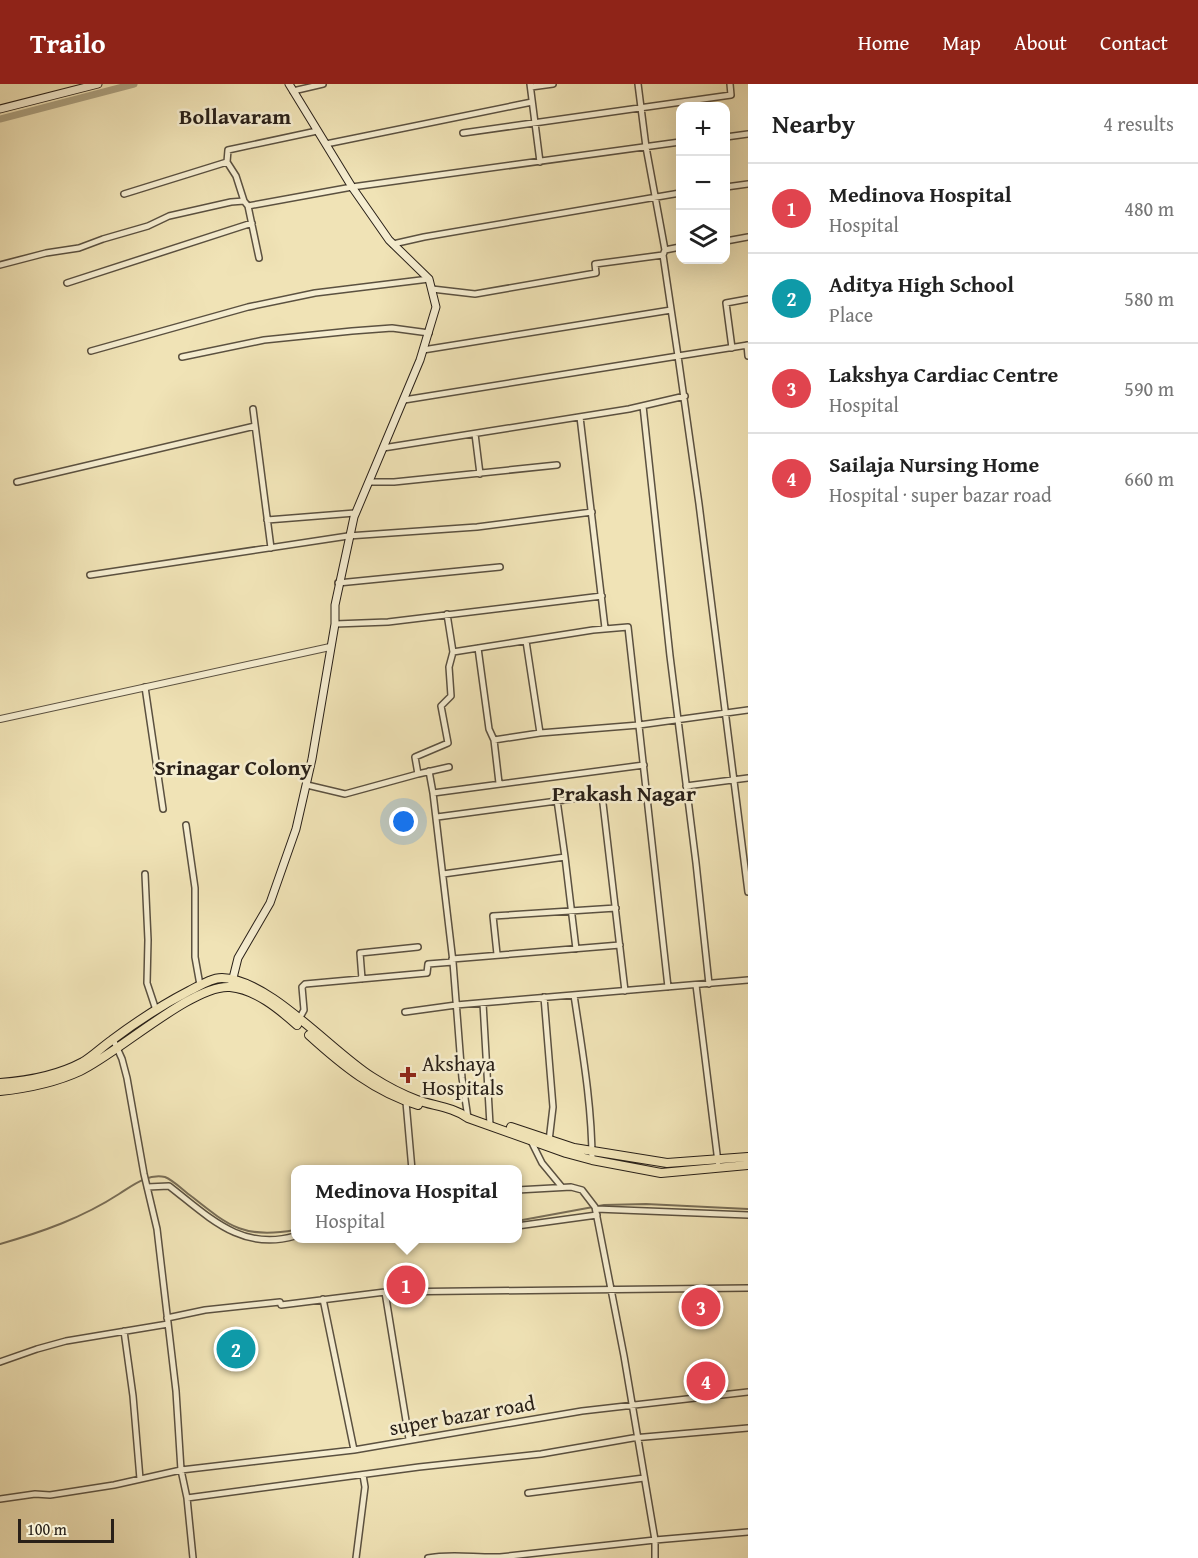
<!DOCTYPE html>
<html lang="en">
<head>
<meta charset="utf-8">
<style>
  body { margin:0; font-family:"Gentium Book Plus",serif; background:#f2f2f2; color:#222 }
  .controls { position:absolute; right:18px; top:18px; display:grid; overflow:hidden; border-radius:12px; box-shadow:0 6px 24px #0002 }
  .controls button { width:54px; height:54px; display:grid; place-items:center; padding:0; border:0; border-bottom:2px solid #e0e0e0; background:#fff; color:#222; font:30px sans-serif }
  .scale { position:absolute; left:18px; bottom:15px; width:96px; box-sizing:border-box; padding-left:6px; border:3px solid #292018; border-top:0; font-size:16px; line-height:21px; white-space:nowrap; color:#292018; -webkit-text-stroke:4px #f5edd0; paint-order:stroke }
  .you { position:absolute; left:404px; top:738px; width:21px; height:21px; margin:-15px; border:4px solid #fff; border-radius:50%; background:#1a73e8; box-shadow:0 0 0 9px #1a73e833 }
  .badge { display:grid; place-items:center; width:39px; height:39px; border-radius:50%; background:#8f2418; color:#fff; font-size:20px; font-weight:700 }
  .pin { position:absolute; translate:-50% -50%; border:3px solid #fff; box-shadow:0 2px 6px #0006 }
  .popup { position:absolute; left:291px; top:1081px; width:231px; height:78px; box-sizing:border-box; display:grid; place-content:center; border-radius:12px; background:#fff; filter:drop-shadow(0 2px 4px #0005); font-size:20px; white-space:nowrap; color:#767676 }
  .popup b { font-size:22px; color:#222 }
  .popup::after { content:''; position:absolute; left:50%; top:100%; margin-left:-12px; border:12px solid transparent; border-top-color:#fff }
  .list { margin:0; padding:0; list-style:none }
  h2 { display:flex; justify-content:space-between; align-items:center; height:78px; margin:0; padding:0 24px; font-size:26px }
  h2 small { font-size:20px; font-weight:400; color:#767676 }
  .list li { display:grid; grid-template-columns:39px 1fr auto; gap:18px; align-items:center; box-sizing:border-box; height:90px; padding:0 24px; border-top:2px solid #e0e0e0 }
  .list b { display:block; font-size:22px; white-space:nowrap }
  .list p { margin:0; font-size:20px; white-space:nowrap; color:#767676 }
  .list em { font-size:20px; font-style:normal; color:#767676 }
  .icon { flex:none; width:33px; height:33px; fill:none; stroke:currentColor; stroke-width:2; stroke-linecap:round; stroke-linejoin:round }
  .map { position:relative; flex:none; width:748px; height:1474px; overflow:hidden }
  header { display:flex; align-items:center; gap:36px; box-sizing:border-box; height:84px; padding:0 30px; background:#8f2418; color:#fff }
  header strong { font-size:28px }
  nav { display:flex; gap:33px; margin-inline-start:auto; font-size:21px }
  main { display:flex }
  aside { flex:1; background:#fff }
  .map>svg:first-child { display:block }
</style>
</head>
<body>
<header>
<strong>Trailo</strong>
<nav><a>Home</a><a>Map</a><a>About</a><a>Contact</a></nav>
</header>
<main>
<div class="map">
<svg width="748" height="1474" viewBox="0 0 748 1474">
  <rect width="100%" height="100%" fill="#f0e3b6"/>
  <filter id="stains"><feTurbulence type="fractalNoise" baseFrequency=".00333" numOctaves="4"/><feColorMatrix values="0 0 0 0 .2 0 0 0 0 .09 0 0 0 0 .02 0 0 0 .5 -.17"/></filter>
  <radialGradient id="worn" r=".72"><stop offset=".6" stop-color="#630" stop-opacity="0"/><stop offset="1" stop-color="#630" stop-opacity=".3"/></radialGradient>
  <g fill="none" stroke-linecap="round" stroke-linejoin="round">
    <path stroke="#786d56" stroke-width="2" d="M517 1137 604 1121 646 1120 748 1125
      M0 1160C42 1148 82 1134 119 1110 132 1102 148 1089 165 1093 173 1096 184 1107 191 1112 230 1143 244 1155 295 1146"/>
    <path stroke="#aca180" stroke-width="7" d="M0 35 134 0"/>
    <g stroke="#5b5140" stroke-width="8">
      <path id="minor" d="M530 0 540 78
        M638 0 646 63 665 166 663 171
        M531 3 553 0
        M293 7 323 0
        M463 49 731 11 730 0
        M726 53 748 50
        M326 60 532 18
        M227 78 228 66 317 47
        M726 103 748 100
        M124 110 227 78 236 92 244 117
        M726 157 748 153
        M393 160 424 153 680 109
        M665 166 680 163
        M259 174 248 122 352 103 680 58
        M0 181 46 169 79 164 103 155 148 142 169 132 231 118 244 117 248 122
        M67 199 252 139
        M432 205 475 210 596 189 595 180 663 171 678 272 748 261
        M747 261 748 272
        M732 264 726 219 748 215
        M423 266 671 226
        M91 267 248 223 315 209 429 195
        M182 273 264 256 352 247 392 244 429 249
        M404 316 678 272 699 420 748 808
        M643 322 670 572 696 779 709 900
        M253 325 271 464
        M580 333 605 544
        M475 350 480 390
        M383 364 629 325 685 312
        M17 398 255 342
        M370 398H394L557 381
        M267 436 355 429
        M90 491 348 452 477 443 592 428
        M338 499 500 483
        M335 540 388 538 602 512
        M526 557 540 649
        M478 564 489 645 494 656 499 699
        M453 568 593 546 628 543 668 903
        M145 603 163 725
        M494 656 540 649 639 641 748 626
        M429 687 433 709
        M418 690 449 683
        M307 701 345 710 418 690 415 673 448 659 441 622 451 612 449 583 453 568 447 530
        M686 702 748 694
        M557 716 565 773
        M437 733 602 711 625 907
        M186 741 195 804V873L200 901
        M145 790 148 856 147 899 156 926
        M443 790 565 773 576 865
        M497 870 493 832 616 824
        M452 875 620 861
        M362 895 360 869 418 863
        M696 901 718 1078
        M574 911C582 965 592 1021 592 1076
        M544 913 553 1023 549 1057
        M483 919 490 1041
        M405 928 456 921 748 896
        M299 935 304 926 302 903 305 900 427 889 428 880 453 878
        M113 955 122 975 127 994 144 1090 157 1145 176 1307 181 1386 187 1414 193 1474
        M406 1018 412 1086
        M468 1034 462 994 453 878 433 709 644 681
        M531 1057 542 1079 561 1102
        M147 1103 169 1102C208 1132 241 1168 295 1152
        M517 1106 571 1103 582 1106 595 1123 624 1272 655 1456V1474
        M596 1125 748 1131
        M517 1142 597 1131
        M385 1208 409 1355
        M323 1215 354 1366
        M167 1234 205 1226 280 1218 281 1221 385 1208 748 1204
        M124 1247 133 1312 140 1395
        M0 1278 37 1265 66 1257 168 1240
        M528 1409 644 1394
        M187 1414 419 1383 541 1370 633 1354 748 1344
        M0 1415 35 1410 50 1411 114 1401 181 1386 354 1366 582 1327 748 1308
        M356 1474 365 1403 363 1391
        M428 1474C451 1469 476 1474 500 1473L655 1456 748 1448"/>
    </g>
    <g stroke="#5b5140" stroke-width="8">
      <path id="tertiary" d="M0 635 330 563"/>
    </g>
    <g stroke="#292018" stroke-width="9">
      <path id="secondary" d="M0 25 98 0
        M232 898 238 874 270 819 296 745 312 675 335 540V521L354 433 420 276 436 223 429 195 389 156 352 103 289 0"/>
    </g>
    <g stroke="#292018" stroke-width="10">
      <path id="primary" d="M309 951C342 981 375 1008 418 1021
        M0 999C29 997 57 992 83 978 93 972 102 963 112 956 136 938 162 921 189 907 199 902 211 894 222 894 269 895 332 968 372 993 386 1002 401 1010 417 1016 434 1022 453 1023 468 1034L566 1069 592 1076 661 1089 748 1081
        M0 1007C28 1004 54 999 80 987 117 970 193 900 230 903 255 905 279 925 297 941
        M511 1043 574 1064 667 1079 748 1073"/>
    </g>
    <use href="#minor" stroke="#f5edd0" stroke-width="5"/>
    <use href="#tertiary" stroke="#f5edd0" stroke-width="6"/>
    <use href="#secondary" stroke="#f5edd0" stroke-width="7"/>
    <use href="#primary" stroke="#f0e3b6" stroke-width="8"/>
  </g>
  <path fill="#8f2418" stroke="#f5edd0" stroke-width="2" d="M405 982h6v6h6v6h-6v6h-6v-6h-6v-6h6z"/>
  <g text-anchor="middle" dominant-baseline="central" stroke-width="5" stroke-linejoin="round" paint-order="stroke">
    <g font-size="21" fill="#292018" stroke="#f5edd0" text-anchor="start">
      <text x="422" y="979">Akshaya<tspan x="422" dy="24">Hospitals</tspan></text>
    </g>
    <g font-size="21" fill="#292018" stroke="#f5edd0">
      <text transform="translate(462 1331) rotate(-10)">super bazar road</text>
    </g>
    <g font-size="22" font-weight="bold" fill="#292018" stroke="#f5edd0">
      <text x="235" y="32">Bollavaram</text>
      <text x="233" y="683">Srinagar Colony</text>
      <text x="624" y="709">Prakash Nagar</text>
    </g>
  </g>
  <rect width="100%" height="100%" filter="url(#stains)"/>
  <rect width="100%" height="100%" fill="url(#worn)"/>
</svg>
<div class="controls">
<button>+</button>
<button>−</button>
<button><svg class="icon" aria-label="layers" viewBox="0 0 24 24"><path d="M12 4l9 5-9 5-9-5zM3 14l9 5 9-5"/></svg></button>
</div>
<div class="scale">100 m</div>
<div class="you"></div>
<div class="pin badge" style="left:406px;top:1201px;background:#e0444e">1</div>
<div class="popup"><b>Medinova Hospital</b>Hospital</div>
<div class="pin badge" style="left:236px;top:1265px;background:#0f9aa8">2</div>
<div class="pin badge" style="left:701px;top:1223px;background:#e0444e">3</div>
<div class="pin badge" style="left:706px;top:1297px;background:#e0444e">4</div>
</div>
<aside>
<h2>Nearby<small>4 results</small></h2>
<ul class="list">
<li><span class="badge" style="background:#e0444e">1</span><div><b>Medinova Hospital</b><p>Hospital</p></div><em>480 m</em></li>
<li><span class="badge" style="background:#0f9aa8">2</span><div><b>Aditya High School</b><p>Place</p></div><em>580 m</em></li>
<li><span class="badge" style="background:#e0444e">3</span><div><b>Lakshya Cardiac Centre</b><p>Hospital</p></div><em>590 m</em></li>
<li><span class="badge" style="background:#e0444e">4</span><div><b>Sailaja Nursing Home</b><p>Hospital · super bazar road</p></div><em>660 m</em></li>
</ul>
</aside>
</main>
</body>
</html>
